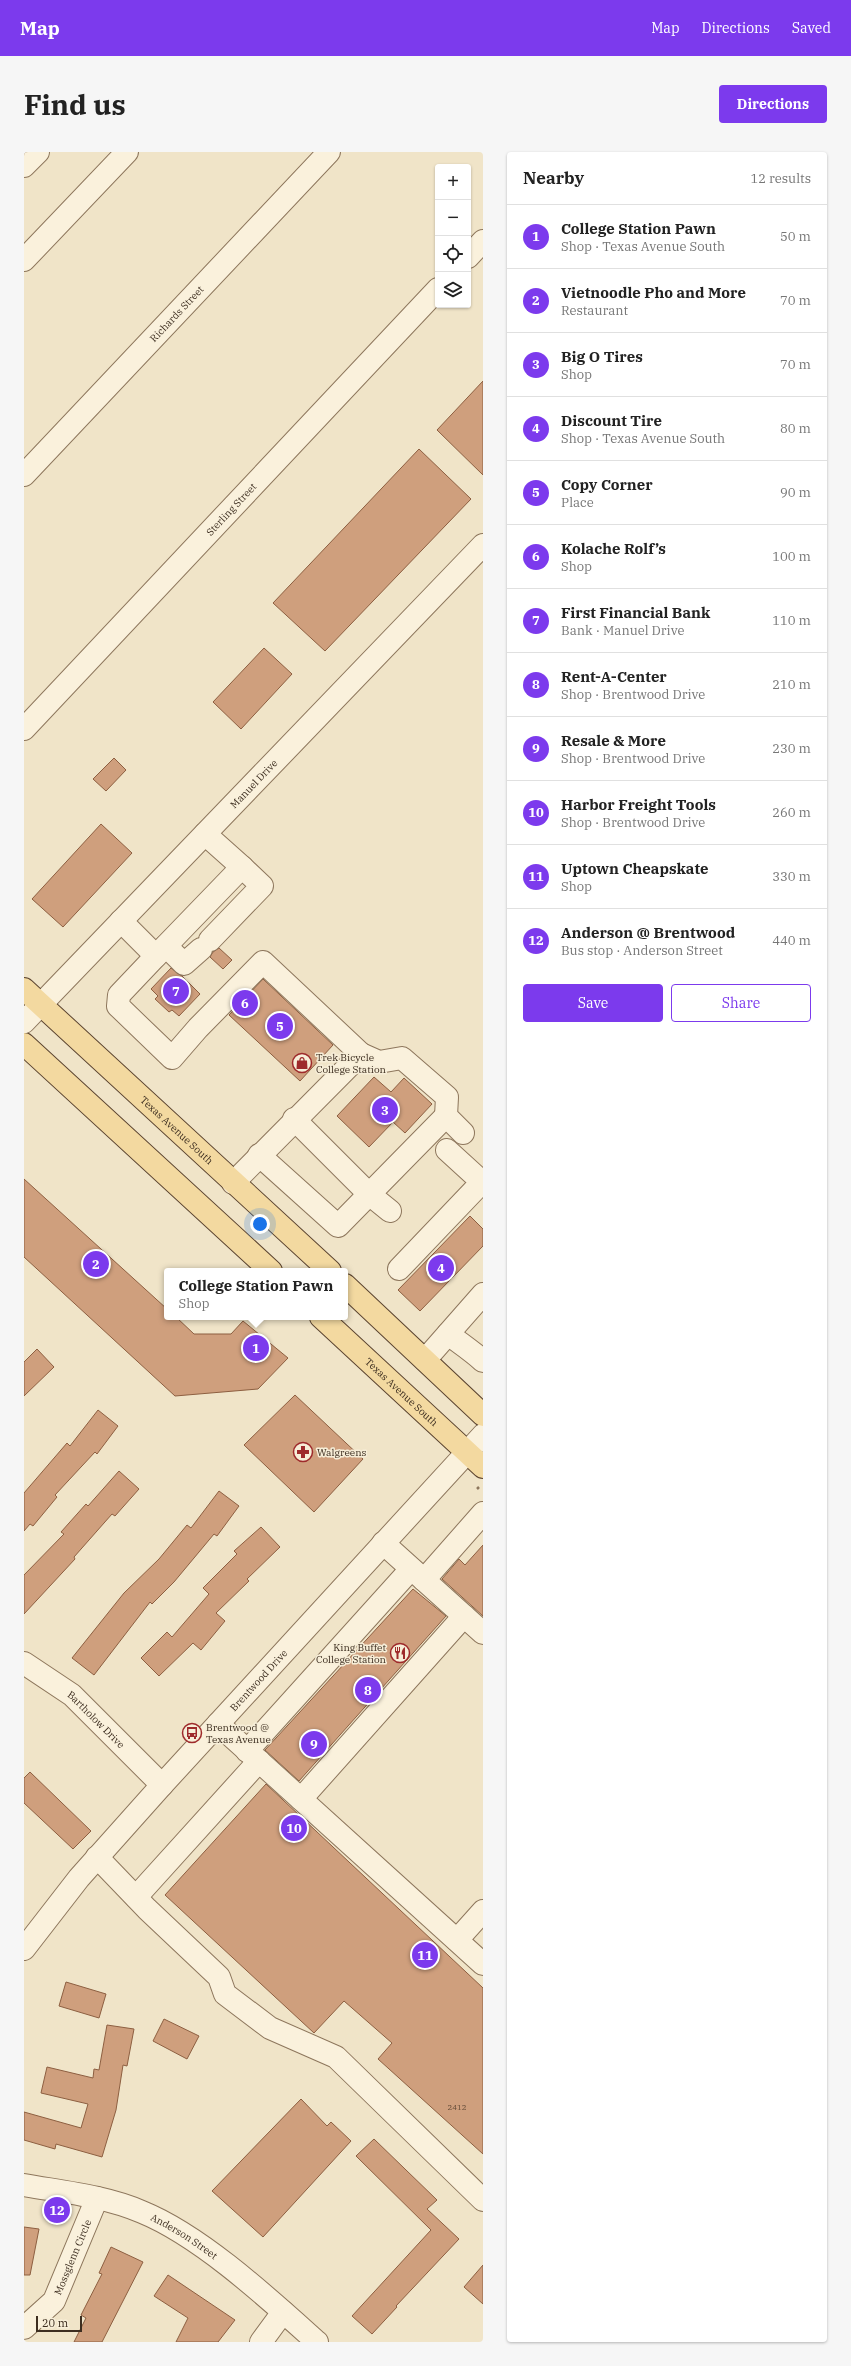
<!DOCTYPE html>
<html lang="en">
<head>
<meta charset="utf-8">
<style>
  body { margin:0; font-family:"IBM Plex Serif",serif; background:#f6f6f6; color:#222 }
  .controls { position:absolute; right:12px; top:12px; display:grid; overflow:hidden; border-radius:4px; box-shadow:0 1px 3px #0004 }
  .controls button { width:36px; height:36px; display:grid; place-items:center; padding:0; border:0; border-bottom:1px solid #e0e0e0; background:#fff; color:#222; font:20px sans-serif }
  .scale { position:absolute; left:12px; bottom:10px; width:46px; box-sizing:border-box; padding-left:4px; border:2px solid #3d2e20; border-top:0; font-size:11px; line-height:14px; white-space:nowrap; color:#3d2e20; -webkit-text-stroke:3px #f7eed8; paint-order:stroke }
  .you { position:absolute; left:236px; top:1072px; width:14px; height:14px; margin:-10px; border:3px solid #fff; border-radius:50%; background:#1a73e8; box-shadow:0 0 0 6px #1a73e833 }
  .badge { display:grid; place-items:center; width:26px; height:26px; border-radius:50%; background:#7c3aed; color:#fff; font-size:13px; font-weight:700 }
  .pin { position:absolute; translate:-50% -50%; border:2px solid #fff; box-shadow:0 1px 4px #0006 }
  .popup { position:absolute; left:140px; top:1116px; width:184px; height:52px; box-sizing:border-box; display:grid; place-content:center; border-radius:4px; background:#fff; filter:drop-shadow(0 1px 3px #0005); font-size:13px; white-space:nowrap; color:#767676 }
  .popup b { font-size:15px; color:#222 }
  .popup::after { content:''; position:absolute; left:50%; top:100%; margin-left:-8px; border:8px solid transparent; border-top-color:#fff }
  .list { margin:0; padding:0; list-style:none }
  h2 { display:flex; justify-content:space-between; align-items:center; height:52px; margin:0; padding:0 16px; font-size:17px }
  h2 small { font-size:13px; font-weight:400; color:#767676 }
  .list li { display:grid; grid-template-columns:26px 1fr auto; gap:12px; align-items:center; box-sizing:border-box; height:64px; padding:0 16px; border-top:1px solid #e0e0e0 }
  .list b { display:block; font-size:15px; white-space:nowrap }
  .list p { margin:0; font-size:13px; white-space:nowrap; color:#767676 }
  .list em { font-size:13px; font-style:normal; color:#767676 }
  .actions { display:flex; gap:8px; padding:12px 16px }
  .actions a { flex:1; padding:9px 0; border:1px solid #7c3aed; border-radius:4px; text-align:center; font-size:14px; color:#7c3aed }
  .actions .main { background:#7c3aed; color:#fff }
  .icon { flex:none; width:22px; height:22px; fill:none; stroke:currentColor; stroke-width:2; stroke-linecap:round; stroke-linejoin:round }
  .map { position:relative; flex:none; width:459px; height:2190px; overflow:hidden; border-radius:4px }
  header { display:flex; align-items:center; gap:24px; box-sizing:border-box; height:56px; padding:0 20px; background:#7c3aed; color:#fff }
  header strong { font-size:19px }
  nav { display:flex; gap:22px; margin-inline-start:auto; font-size:14px }
  .intro { display:flex; align-items:center; justify-content:space-between; box-sizing:border-box; height:96px; padding:0 24px }
  h1 { margin:0; font-size:28px }
  .button { padding:10px 18px; border-radius:4px; background:#7c3aed; color:#fff; font-size:14px; font-weight:700 }
  main { display:flex; gap:24px; padding:0 24px }
  aside { flex:1; background:#fff; border-radius:4px; box-shadow:0 1px 3px #0004 }
  .map>svg:first-child { display:block }
</style>
</head>
<body>
<header>
<strong>Map</strong>
<nav><a>Map</a><a>Directions</a><a>Saved</a></nav>
</header>
<div class="intro"><h1>Find us</h1><a class="button">Directions</a></div>
<main>
<div class="map">
<svg width="459" height="2190" viewBox="0 0 459 2190">
  <rect width="100%" height="100%" fill="#f0e4c8"/>
  <path fill="#cf9f7d" stroke="#8d5f41" d="M459 229V323L413 278Z
    M395 297 447 347 301 499 249 451Z
    M240 496 268 522 217 577 189 550Z
    M90 606 102 618 82 639 69 627Z
    M77 672 108 701 39 775 8 747Z
    M195 796 208 808 199 817 186 805 189 800Z
    M147 816 158 824 176 842 155 864 148 858 145 860 131 847 134 844 127 837Z
    M239 827 309 893 276 929 205 863Z
    M350 925 367 940 380 926 408 952 381 981 369 970 345 995 313 964Z
    M0 1027 143 1157V1165H152L170 1182H207L219 1169 264 1206 234 1237 151 1244 0 1105Z
    M446 1064 459 1077V1094L396 1159 374 1138Z
    M13 1197 30 1215 0 1244V1210Z
    M271 1243 339 1307 290 1360 220 1293Z
    M74 1258 94 1274 73 1302 71 1300 31 1343 33 1345 9 1374 6 1372 0 1379V1341L43 1291 46 1294Z
    M95 1319 115 1337 91 1364 88 1362 50 1405 51 1407 0 1462V1423L40 1382 37 1380 62 1352 64 1354Z
    M195 1339 215 1354 193 1384 190 1382 150 1430 128 1452 126 1450 70 1523 48 1506 100 1441 135 1407 163 1373 167 1376Z
    M237 1375 256 1395 223 1427 225 1429 192 1461 201 1469 177 1498 169 1491 135 1524 117 1506 143 1480 148 1485 185 1442 179 1436 213 1402 210 1399Z
    M459 1393V1464L418 1427 435 1407 441 1413Z
    M389 1437 422 1464 275 1629 241 1598Z
    M6 1620 67 1679 49 1697 0 1651V1626Z
    M242 1632 459 1836V2002L354 1907 368 1891 320 1849 290 1881 141 1743Z
    M42 1830 82 1842 75 1866 35 1854Z
    M140 1867 175 1884 163 1907 129 1889Z
    M83 1873 110 1877 103 1914 99 1913 92 1958 78 2005 32 1992 31 1997 0 1988V1960L57 1976 64 1952 17 1941 23 1915 69 1926 70 1917 75 1918Z
    M277 1947 303 1974 307 1970 327 1989 239 2085 188 2039Z
    M350 1987 413 2048 403 2057 435 2087 372 2154 373 2155 348 2182 328 2164 407 2078 332 2004Z
    M0 2075 15 2077 6 2123H0Z
    M87 2095 119 2110 78 2190H50L62 2166 57 2163 78 2122 75 2121Z
    M459 2113V2152L440 2135Z
    M144 2123 211 2168 194 2190H152L164 2166 130 2144Z"/>
  <g fill="none" stroke-linecap="round" stroke-linejoin="round">
    <g stroke="#8d765c" stroke-width="24">
      <g id="minor">
        <path d="M0 14 14 0"/>
        <path d="M444 105 459 89"/>
        <path d="M0 108 103 0"/>
        <path id="s1" d="M0 323 305 0"/>
        <path id="s2" d="M0 577 414 137"/>
        <path d="M97 769 132 804 95 843 94 854 148 906 174 876 239 810 337 902 209 1031"/>
        <path d="M186 788 238 734 218 715"/>
        <path d="M142 794 160 812 177 797"/>
        <path d="M132 804 218 715 181 682"/>
        <path id="s3" d="M0 870 459 393"/>
        <path d="M337 902 355 910 378 906 423 945 422 964 439 981"/>
        <path d="M270 967 345 1042 366 1059"/>
        <path d="M235 1003 314 1074 422 964"/>
        <path d="M375 1117 458 1030 423 998"/>
        <path d="M424 1182C436 1191 448 1199 459 1209"/>
        <path d="M401 1208 459 1142"/>
        <path d="M359 1391 459 1481"/>
        <path d="M400 1428 459 1361"/>
        <path id="s4" d="M0 1511 48 1543 138 1633"/>
        <path d="M194 1572 459 1812"/>
        <path d="M223 1599 387 1417"/>
        <path d="M277 1647 440 1464"/>
        <path d="M73 1705 123 1757 195 1825 201 1842 246 1876 312 1905 459 2048"/>
        <path d="M112 1745 235 1609"/>
        <path d="M433 1788 459 1759"/>
        <path id="s5" d="M0 1797 55 1726 138 1633 459 1283"/>
        <path id="s6" d="M0 2033C39 2040 81 2044 118 2060 177 2084 245 2147 293 2190"/>
        <path id="s7" d="M0 2176 30 2149 73 2046"/>
        <path d="M237 2190 259 2160"/>
      </g>
    </g>
    <g stroke="#5b4430" stroke-width="24">
      <g id="major">
        <path id="s8" d="M0 837 306 1119"/>
        <path d="M0 892 247 1119"/>
        <path d="M321 1133 459 1263"/>
        <path id="s9" d="M297 1165 459 1315"/>
      </g>
    </g>
    <path stroke="#8d765c" stroke-width="2.5" stroke-dasharray="3 2" stroke-linecap="butt" d="M453 1337 455 1335"/>
    <use href="#minor" stroke="#faf1dc" stroke-width="22"/>
    <use href="#major" stroke="#f3d9a0" stroke-width="22"/>
  </g>
  <defs>
    <g id="shop-ring" transform="scale(1)"><circle r="9.5" fill="#f7eed8" stroke="#9e2a2b" stroke-width="1.5"/><path d="M-5-2.5h2.3a2.7 3.5 0 0 1 5.4 0H5L5.5 6h-11ZM-1.5-2.5h3a1.5 2.3 0 0 0-3 0Z" fill="#9e2a2b"/></g>
    <g id="pharmacy-ring" transform="scale(1)"><circle r="9.5" fill="#f7eed8" stroke="#9e2a2b" stroke-width="1.5"/><path d="M-2-6h4v4h4v4h-4v4h-4v-4h-4v-4h4Z" fill="#9e2a2b"/></g>
    <g id="restaurant-ring" transform="scale(1)"><circle r="9.5" fill="#f7eed8" stroke="#9e2a2b" stroke-width="1.5"/><path d="M-5-6h1v4h1v-4h1v4h1v-4h1v5L-1.5 .5V6h-2V.5L-5-1ZM5-6V6H3V1.5H1.5Q1.5-4 5-6Z" fill="#9e2a2b"/></g>
    <g id="bus-ring" transform="scale(1)"><circle r="9.5" fill="#f7eed8" stroke="#9e2a2b" stroke-width="1.5"/><path d="M-5-6H5V4H4V6H2V4H-2V6H-4V4H-5ZM-3.5-4V0h7V-4ZM-3.5 1.2v1.5H-2V1.2ZM2 1.2v1.5H3.5V1.2Z" fill="#9e2a2b"/></g>
  </defs>
  <g fill-rule="evenodd">
    <use href="#shop-ring" x="278" y="911"/>
    <use href="#pharmacy-ring" x="279" y="1300"/>
    <use href="#restaurant-ring" x="376" y="1501"/>
    <use href="#bus-ring" x="168" y="1581"/>
  </g>
  <g text-anchor="middle" dominant-baseline="central" stroke-width="3" stroke-linejoin="round" paint-order="stroke">
    <g font-size="8" fill="#624a37">
      <text x="433" y="1955">2412</text>
    </g>
    <g font-size="10" fill="#3d2e20" stroke="#f7eed8">
      <text stroke="none"><textPath href="#s1" startOffset="222">Richards Street</textPath></text>
      <text stroke="none"><textPath href="#s2" startOffset="302">Sterling Street</textPath></text>
      <text stroke="none"><textPath href="#s3" startOffset="331">Manuel Drive</textPath></text>
      <text stroke="none"><textPath href="#s8" startOffset="208">Texas Avenue South</textPath></text>
      <text stroke="none"><textPath href="#s9" startOffset="110">Texas Avenue South</textPath></text>
      <text stroke="none"><textPath href="#s5" startOffset="357">Brentwood Drive</textPath></text>
      <text stroke="none"><textPath href="#s4" startOffset="92">Bartholow Drive</textPath></text>
      <text stroke="none"><textPath href="#s6" startOffset="170">Anderson Street</textPath></text>
      <text stroke="none"><textPath href="#s7" startOffset="88">Mossglenn Circle</textPath></text>
    </g>
    <g font-size="10" fill="#3d2e20" stroke="#f7eed8" text-anchor="start">
      <text x="292" y="905">Trek Bicycle<tspan x="292" dy="12">College Station</tspan></text>
      <text x="293" y="1300">Walgreens</text>
      <text x="362" y="1495" text-anchor="end">King Buffet<tspan x="362" dy="12">College Station</tspan></text>
      <text x="182" y="1575">Brentwood @<tspan x="182" dy="12">Texas Avenue</tspan></text>
    </g>
  </g>
</svg>
<div class="controls">
<button>+</button>
<button>−</button>
<button><svg class="icon" aria-label="locate" viewBox="0 0 24 24"><circle cx="12" cy="12" r="6"/><path d="M12 2v4M12 18v4M2 12h4M18 12h4"/></svg></button>
<button><svg class="icon" aria-label="layers" viewBox="0 0 24 24"><path d="M12 4l9 5-9 5-9-5zM3 14l9 5 9-5"/></svg></button>
</div>
<div class="scale">20 m</div>
<div class="you"></div>
<div class="pin badge" style="left:232px;top:1196px">1</div>
<div class="popup"><b>College Station Pawn</b>Shop</div>
<div class="pin badge" style="left:72px;top:1112px">2</div>
<div class="pin badge" style="left:361px;top:958px">3</div>
<div class="pin badge" style="left:417px;top:1116px">4</div>
<div class="pin badge" style="left:256px;top:874px">5</div>
<div class="pin badge" style="left:221px;top:851px">6</div>
<div class="pin badge" style="left:152px;top:839px">7</div>
<div class="pin badge" style="left:344px;top:1538px">8</div>
<div class="pin badge" style="left:290px;top:1592px">9</div>
<div class="pin badge" style="left:270px;top:1676px">10</div>
<div class="pin badge" style="left:401px;top:1803px">11</div>
<div class="pin badge" style="left:33px;top:2058px">12</div>
</div>
<aside>
<h2>Nearby<small>12 results</small></h2>
<ul class="list">
<li><span class="badge">1</span><div><b>College Station Pawn</b><p>Shop · Texas Avenue South</p></div><em>50 m</em></li>
<li><span class="badge">2</span><div><b>Vietnoodle Pho and More</b><p>Restaurant</p></div><em>70 m</em></li>
<li><span class="badge">3</span><div><b>Big O Tires</b><p>Shop</p></div><em>70 m</em></li>
<li><span class="badge">4</span><div><b>Discount Tire</b><p>Shop · Texas Avenue South</p></div><em>80 m</em></li>
<li><span class="badge">5</span><div><b>Copy Corner</b><p>Place</p></div><em>90 m</em></li>
<li><span class="badge">6</span><div><b>Kolache Rolf’s</b><p>Shop</p></div><em>100 m</em></li>
<li><span class="badge">7</span><div><b>First Financial Bank</b><p>Bank · Manuel Drive</p></div><em>110 m</em></li>
<li><span class="badge">8</span><div><b>Rent-A-Center</b><p>Shop · Brentwood Drive</p></div><em>210 m</em></li>
<li><span class="badge">9</span><div><b>Resale &amp; More</b><p>Shop · Brentwood Drive</p></div><em>230 m</em></li>
<li><span class="badge">10</span><div><b>Harbor Freight Tools</b><p>Shop · Brentwood Drive</p></div><em>260 m</em></li>
<li><span class="badge">11</span><div><b>Uptown Cheapskate</b><p>Shop</p></div><em>330 m</em></li>
<li><span class="badge">12</span><div><b>Anderson @ Brentwood</b><p>Bus stop · Anderson Street</p></div><em>440 m</em></li>
</ul>
<div class="actions"><a class="main">Save</a><a>Share</a></div>
</aside>
</main>
</body>
</html>
